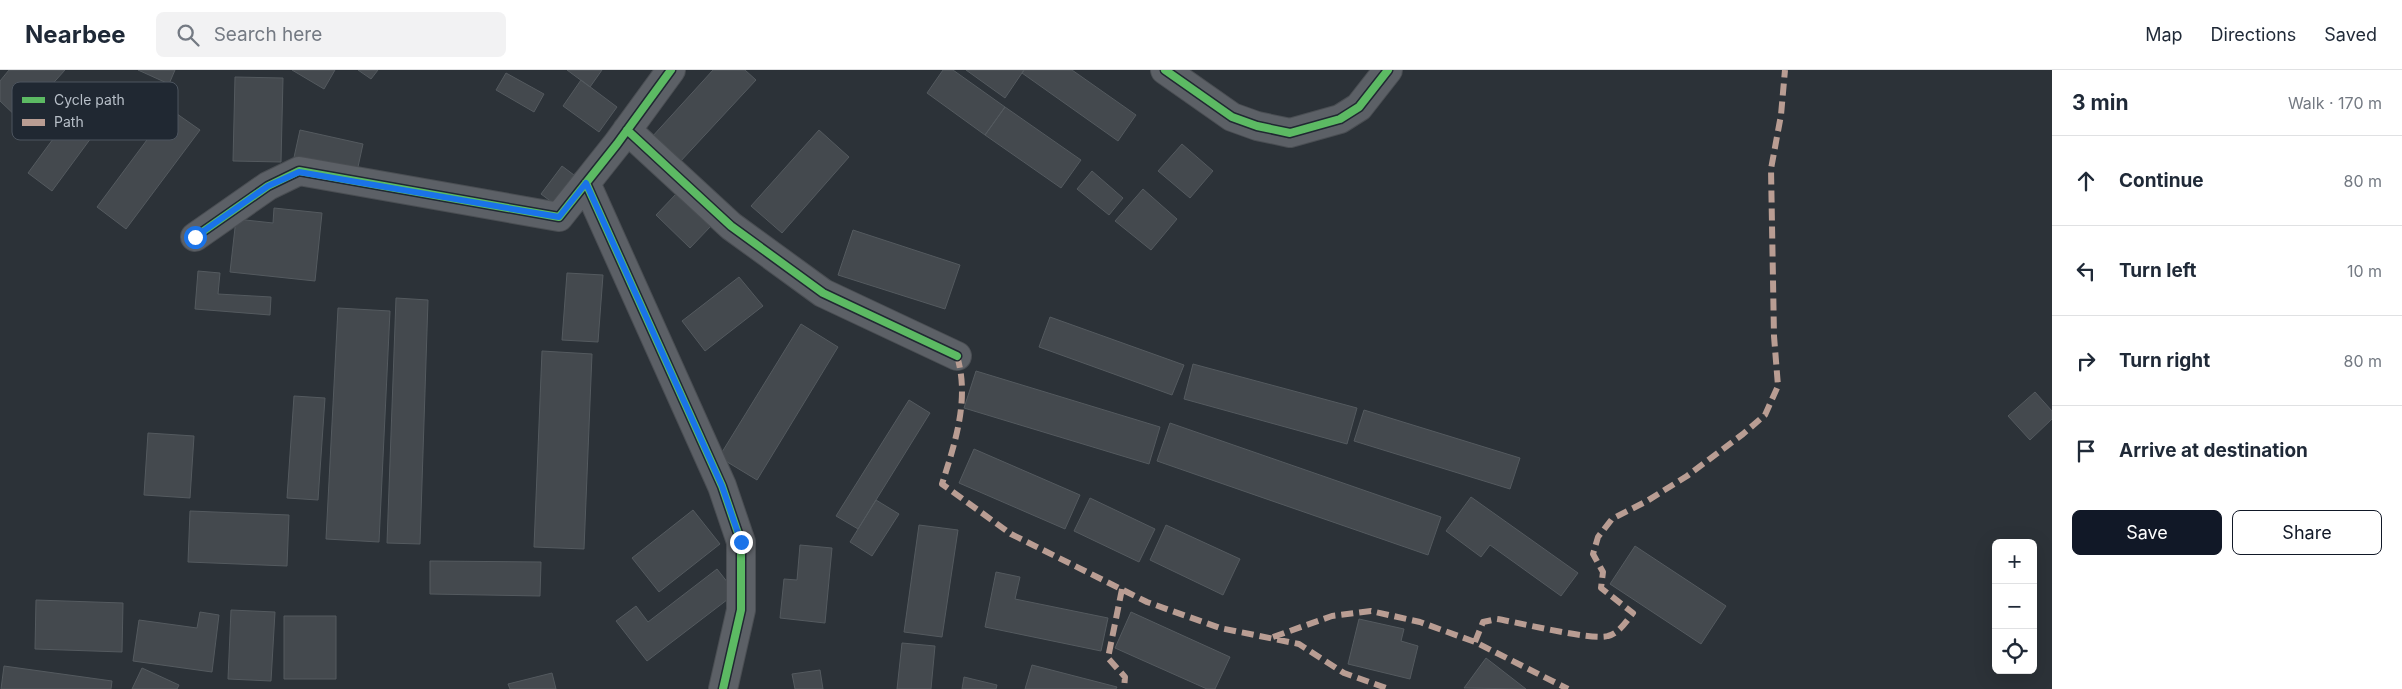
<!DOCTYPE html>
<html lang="en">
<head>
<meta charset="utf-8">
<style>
  body { margin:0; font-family:Inter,sans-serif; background:#f2f2f3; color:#1f2937 }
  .controls { position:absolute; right:15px; bottom:15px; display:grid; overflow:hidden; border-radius:8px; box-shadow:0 5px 20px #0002 }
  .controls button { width:45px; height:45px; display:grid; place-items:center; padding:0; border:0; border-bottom:1px solid #e0e1e3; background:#fff; color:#1f2937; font:25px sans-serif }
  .stop { position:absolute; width:15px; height:15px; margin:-11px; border:4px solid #1a73e8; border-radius:50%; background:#fff }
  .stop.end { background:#1a73e8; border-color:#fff; box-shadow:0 1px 5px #0008 }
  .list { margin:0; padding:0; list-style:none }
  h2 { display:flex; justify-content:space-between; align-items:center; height:65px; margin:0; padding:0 20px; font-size:21px }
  h2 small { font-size:16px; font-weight:400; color:#747a83 }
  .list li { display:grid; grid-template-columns:32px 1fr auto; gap:15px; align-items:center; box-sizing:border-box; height:90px; padding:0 20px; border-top:1px solid #e0e1e3 }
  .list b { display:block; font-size:19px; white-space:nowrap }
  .list em { font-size:16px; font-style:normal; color:#747a83 }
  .actions { display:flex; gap:10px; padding:15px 20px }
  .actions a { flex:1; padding:11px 0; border:1px solid #111827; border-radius:8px; text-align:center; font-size:18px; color:#111827 }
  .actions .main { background:#111827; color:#fff }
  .icon { flex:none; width:28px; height:28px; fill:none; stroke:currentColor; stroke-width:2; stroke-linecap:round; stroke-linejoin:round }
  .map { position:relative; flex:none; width:2052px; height:619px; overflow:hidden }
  header { display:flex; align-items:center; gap:30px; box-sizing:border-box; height:70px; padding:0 25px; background:#fff; border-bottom:1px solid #e0e1e3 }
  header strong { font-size:24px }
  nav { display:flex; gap:28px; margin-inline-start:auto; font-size:18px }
  .search { width:350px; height:45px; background:#f2f2f3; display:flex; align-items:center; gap:12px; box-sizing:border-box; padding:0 18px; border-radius:8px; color:#747a83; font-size:19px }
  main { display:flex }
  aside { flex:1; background:#fff }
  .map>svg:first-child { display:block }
</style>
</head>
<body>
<header>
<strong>Nearbee</strong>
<div class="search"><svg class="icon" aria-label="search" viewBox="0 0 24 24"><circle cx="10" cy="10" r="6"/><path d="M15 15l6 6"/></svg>Search here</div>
<nav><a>Map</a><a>Directions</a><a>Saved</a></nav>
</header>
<main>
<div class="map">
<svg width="2052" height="619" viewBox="0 0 2052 619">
  <rect width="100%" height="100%" fill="#2c3238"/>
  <path fill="#44494e" stroke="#545a5f" d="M9 0H65L20 50 0 31V11Z
    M138 0H175L169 14Z
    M292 0H335L324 19Z
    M358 0H378L371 9Z
    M567 0H602L590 17Z
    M713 0H745L756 10 679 93 651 68Z
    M943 0H953L1005 37 985 65 927 23Z
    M966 0H1024L1005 28Z
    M1024 0H1072L1136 45 1118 71 1022 3Z
    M506 3 544 24 534 42 496 20Z
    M235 7 283 8 281 92 233 91Z
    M581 10 617 37 599 62 563 36Z
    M81 31 105 49 52 121 28 103Z
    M1005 37 1081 90 1061 118 985 65Z
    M170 39 200 60 126 159 97 137Z
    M300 60 363 74 356 106 293 92Z
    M819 60 849 87 782 163 751 136Z
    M1182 74 1213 101 1190 128 1158 101Z
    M562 96 574 105 553 133 541 124Z
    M1092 101 1123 128 1109 145 1077 119Z
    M1143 119 1177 149 1151 180 1115 151Z
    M677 123 711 156 690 178 656 145Z
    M274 138 322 143 315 211 230 202 236 149 273 153Z
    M853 160 960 195 945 239 838 205Z
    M198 201 220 203 218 224 271 227 270 245 195 239Z
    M567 203 603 205 598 272 562 270Z
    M739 207 763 236 705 281 682 251Z
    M396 228 428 230 420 474 387 473Z
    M338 238 390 241 379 472 326 469Z
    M1050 247 1184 295 1172 325 1039 277Z
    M801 254 838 277 757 410 719 387Z
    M542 281 592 284 584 479 534 477Z
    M1193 294 1357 338 1347 374 1184 329Z
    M976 301 1160 357 1149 394 964 338Z
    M2035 322 2052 341V349L2030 370 2008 346Z
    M294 326 325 328 318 430 287 428Z
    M909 330 930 343 858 459 836 446Z
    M1364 340 1520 388 1510 419 1354 371Z
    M1170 353 1441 447 1428 485 1157 391Z
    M148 363 194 366 190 428 144 425Z
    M974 379 1080 425 1065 459 959 413Z
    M1471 427 1578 503 1561 526 1490 475 1481 487 1446 461Z
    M1090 428 1155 459 1139 492 1074 461Z
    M876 430 899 444 872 486 850 472Z
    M693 440 720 474 659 522 632 488Z
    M190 441 289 445 287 496 188 492Z
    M919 455 958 460 942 567 904 562Z
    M1166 455 1240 489 1223 525 1150 490Z
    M800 475 832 478 825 553 780 548 784 509 797 510Z
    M1635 476 1726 536 1701 574 1610 514Z
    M430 491 541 492 540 526 430 524Z
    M717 499 736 523 647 591 616 551 636 536 648 552Z
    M996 502 1020 507 1015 529 1108 548 1101 581 985 557Z
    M36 530 123 533 122 582 35 579Z
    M231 540 275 542 271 611 228 609Z
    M200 542 219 545 212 602 133 591 139 550 197 558Z
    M1131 542 1230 587 1215 619H1207L1115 578Z
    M284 546H336V609H284Z
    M1359 549 1404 559 1401 571 1418 576 1410 609 1348 594Z
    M902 573 935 576 931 619H897Z
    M1486 588 1526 619 1464 618Z
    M1032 595 1117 617 1116 619H1025Z
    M4 596 112 611 111 619H1Z
    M142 598 179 615 177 619H132Z
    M820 600 823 619H795L792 604Z
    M552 603 556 619H510L508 614Z
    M964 607 997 615 996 619H962Z"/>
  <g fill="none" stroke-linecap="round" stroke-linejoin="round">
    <g stroke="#4a4e53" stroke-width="30">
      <path id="street" d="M1165 0 1232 47 1257 56 1290 63 1340 49 1359 37 1388 0
        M627 60 731 156 823 223 957 286
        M586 113 722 416 741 472V540L723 619
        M195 167 268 116 299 101 559 147 617 74 671 0"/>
    </g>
    <use href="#street" stroke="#5c6066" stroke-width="28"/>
    <path stroke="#b99d93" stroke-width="6" stroke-dasharray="12 6" stroke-linecap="butt" d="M957 286C970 329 955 373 942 414L1011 464 1147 532 1220 558 1299 574 1344 603 1389 619
      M1122 519 1108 588 1125 607 1124 619
      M1273 567 1332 546 1371 541 1420 552 1475 572 1568 619
      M1475 572 1483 552 1497 549C1517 552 1592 571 1608 566 1619 563 1626 552 1633 543L1601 518 1603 502 1593 484 1598 467 1612 449 1647 431 1687 406 1743 364 1765 345 1778 316 1774 266 1771 99 1781 45 1785 0"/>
    <g stroke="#202832" stroke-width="11">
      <path id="cycleway" d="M1165 0 1232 47 1257 56 1290 63 1340 49 1359 37 1388 0
        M627 60 731 156 823 223 957 286
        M586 113 722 416 741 472V540L723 619
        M195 167 268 116 299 101 559 147 617 74 671 0"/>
    </g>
    <use href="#cycleway" stroke="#5cba63" stroke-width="8"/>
  </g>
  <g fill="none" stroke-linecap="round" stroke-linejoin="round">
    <path stroke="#1a73e8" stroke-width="6" d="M195 167 268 116 299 102 559 147 586 113 722 416 741 472"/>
  </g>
  <rect x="12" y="12" width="166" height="58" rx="8" fill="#202832" stroke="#4d555f" stroke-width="1"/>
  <rect x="22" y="27" width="23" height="6" fill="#5cba63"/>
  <rect x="22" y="49" width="23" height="7" fill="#b99d93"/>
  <g font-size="14" fill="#b7bfc8">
    <text x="54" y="35">Cycle path</text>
    <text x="54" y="57">Path</text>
  </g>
</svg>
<div class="controls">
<button>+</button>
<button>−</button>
<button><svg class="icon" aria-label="locate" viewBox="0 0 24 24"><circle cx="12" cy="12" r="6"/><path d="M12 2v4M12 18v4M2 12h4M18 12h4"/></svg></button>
</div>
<div class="stop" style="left:195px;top:167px"></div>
<div class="stop end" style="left:741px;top:472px"></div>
</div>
<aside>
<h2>3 min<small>Walk · 170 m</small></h2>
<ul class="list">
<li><svg class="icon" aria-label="ahead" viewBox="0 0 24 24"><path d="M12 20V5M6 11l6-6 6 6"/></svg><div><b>Continue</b></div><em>80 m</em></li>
<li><svg class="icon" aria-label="left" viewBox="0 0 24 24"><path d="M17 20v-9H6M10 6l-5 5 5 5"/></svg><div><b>Turn left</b></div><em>10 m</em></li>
<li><svg class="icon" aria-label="right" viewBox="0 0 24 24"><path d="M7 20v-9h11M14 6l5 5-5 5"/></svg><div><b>Turn right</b></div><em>80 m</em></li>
<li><svg class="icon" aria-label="arrive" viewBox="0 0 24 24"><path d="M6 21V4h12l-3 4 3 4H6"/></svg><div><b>Arrive at destination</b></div></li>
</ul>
<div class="actions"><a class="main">Save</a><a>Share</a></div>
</aside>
</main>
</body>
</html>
